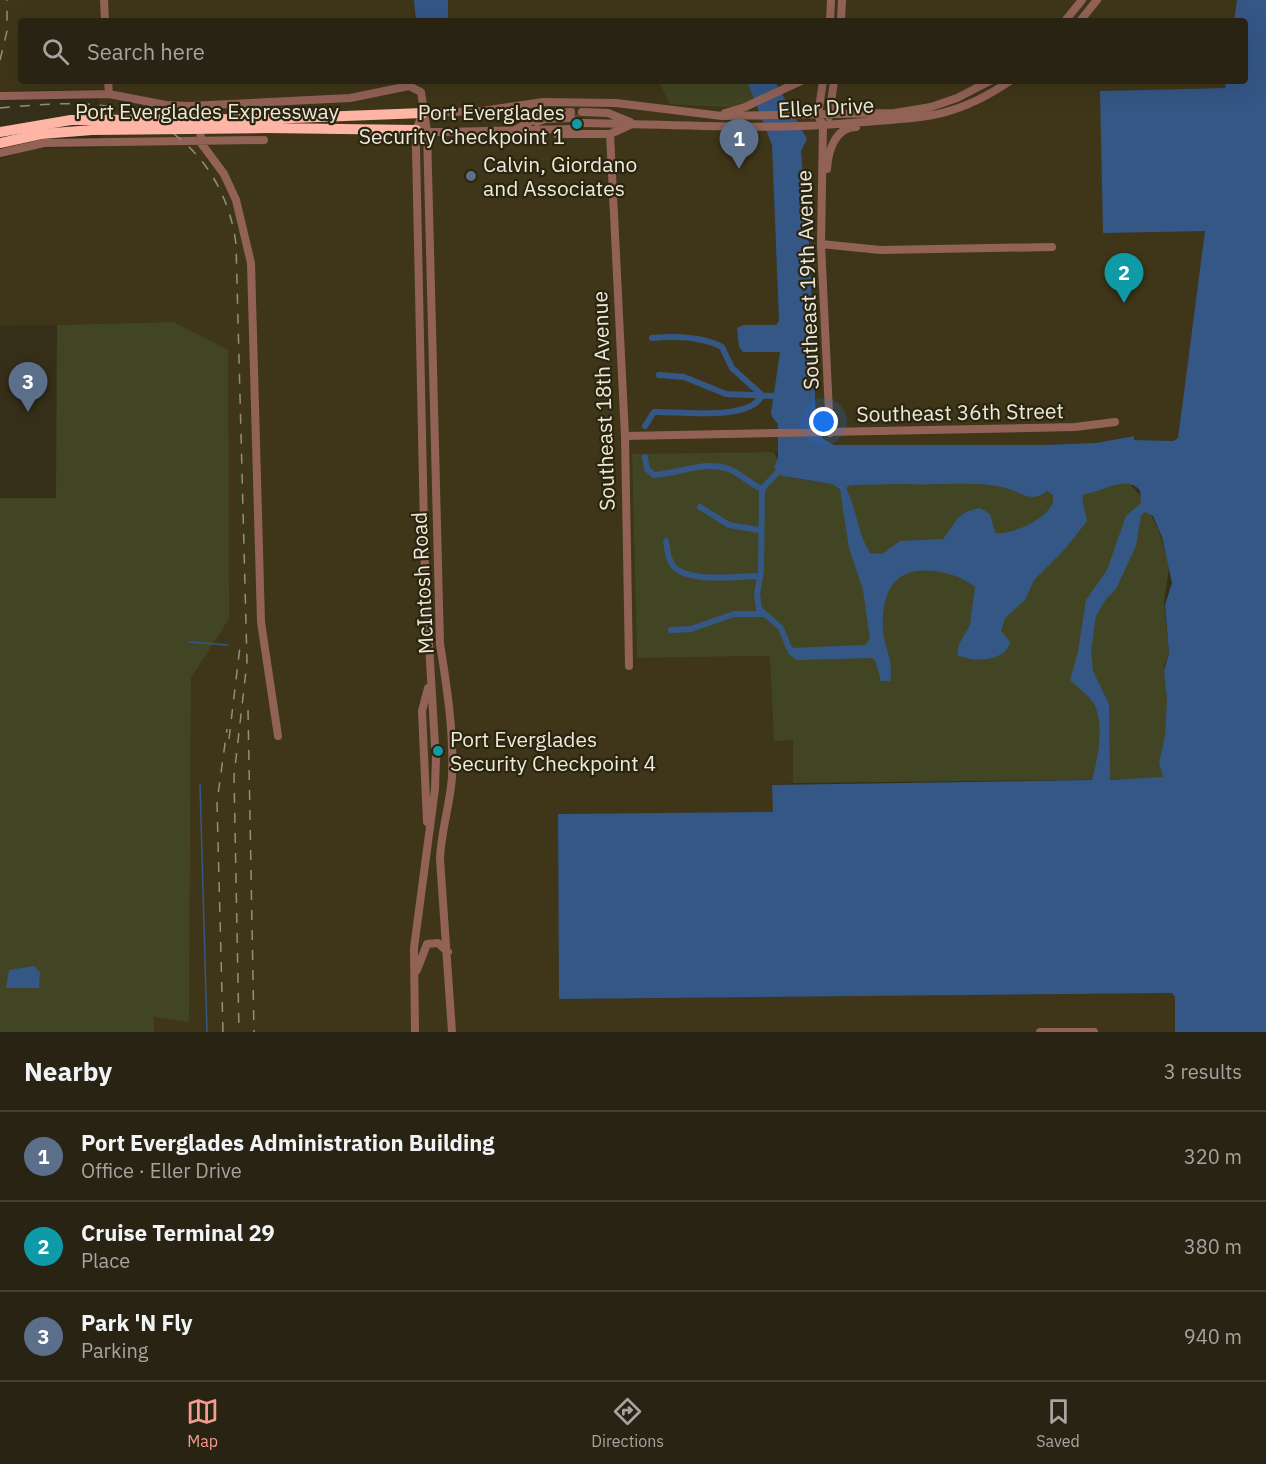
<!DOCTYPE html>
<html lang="en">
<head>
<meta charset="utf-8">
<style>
  body { margin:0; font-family:"IBM Plex Sans",sans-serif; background:#302b1c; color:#f1f3f6 }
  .you { position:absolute; left:824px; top:422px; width:21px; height:21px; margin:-15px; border:4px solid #fff; border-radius:50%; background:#1a73e8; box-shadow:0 0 0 9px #1a73e833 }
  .badge { display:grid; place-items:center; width:39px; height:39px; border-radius:50%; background:#f59c90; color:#fff; font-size:20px; font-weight:700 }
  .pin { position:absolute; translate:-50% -50px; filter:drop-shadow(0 2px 3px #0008) }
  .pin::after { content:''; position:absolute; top:32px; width:21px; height:18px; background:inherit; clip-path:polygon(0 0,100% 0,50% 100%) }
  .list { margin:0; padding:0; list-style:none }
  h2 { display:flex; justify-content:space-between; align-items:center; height:78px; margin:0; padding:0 24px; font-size:26px }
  h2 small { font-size:20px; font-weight:400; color:#a5a4a0 }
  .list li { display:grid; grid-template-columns:39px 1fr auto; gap:18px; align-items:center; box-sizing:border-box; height:90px; padding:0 24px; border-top:2px solid #444033 }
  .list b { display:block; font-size:22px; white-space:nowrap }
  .list p { margin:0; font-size:20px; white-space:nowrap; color:#a5a4a0 }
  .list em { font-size:20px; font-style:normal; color:#a5a4a0 }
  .icon { flex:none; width:33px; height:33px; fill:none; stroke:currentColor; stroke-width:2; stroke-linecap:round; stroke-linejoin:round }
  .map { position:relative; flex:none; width:1266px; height:1032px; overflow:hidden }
  .search { position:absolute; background:#282313; box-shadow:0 6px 24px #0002; left:18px; right:18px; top:18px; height:66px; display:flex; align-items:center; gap:15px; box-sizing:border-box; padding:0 21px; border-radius:6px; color:#a5a4a0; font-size:22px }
  .sheet { height:348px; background:#282313 }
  nav { display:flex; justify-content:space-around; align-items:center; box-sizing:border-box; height:84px; border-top:2px solid #444033; background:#282313; font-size:16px; color:#a5a4a0 }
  nav a { display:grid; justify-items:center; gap:3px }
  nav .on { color:#f59c90 }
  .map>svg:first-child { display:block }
</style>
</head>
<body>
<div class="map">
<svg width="1266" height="1032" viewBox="0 0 1266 1032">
  <rect width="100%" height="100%" fill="#352f19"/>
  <path fill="#3f3619" d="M0 0H414L416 21H21V81H747L772 145 779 321 776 325H743V352H780L771 413 772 418 778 423V452L632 455 637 658 771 656 774 740H793V783L773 785V812L558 814 559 999 1172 993 1175 997V1032H154V1017L189 1021 191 678 229 619 173 322 0 326V159L31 149 101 148 98 89 0 91Z
    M448 0H1237L1234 21H448Z
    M775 81H1226L1225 88 1100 91 1205 231 1178 439 1173 441 1134 440 1133 436 1096 443 1043 445H834L823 439 816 423 810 254 801 151 807 139Z"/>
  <path fill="#424523" d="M655 81H747L755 99 731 107 670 104 661 86Z
    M173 322 228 350 229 619 191 678 189 1022 154 1017V1032H0V498H56L57 325Z
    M774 452 786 477 826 483 1071 481 1129 483 1143 499 1159 531 1169 567 1164 603 1169 653 1164 666 1169 718 1164 779 793 783V740L774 741 770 656 637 658 632 454Z"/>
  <path fill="#355786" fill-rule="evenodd" d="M414 0H448V21H416Z
    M1237 0H1266V1032H1175V997L1172 993 559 999 558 814 773 812 772 785 1092 780C1098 757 1105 726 1094 704 1089 695 1077 687 1070 680L1078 652 1086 600 1107 570 1126 516 1141 503 1140 490C1124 474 1104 492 1084 494L1082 499 1087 521 1065 549 1034 580 1025 600 1005 618 1001 631 1010 642C1005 663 972 662 957 655L959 644 970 625 975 587C959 575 938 569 918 571 888 573 881 605 883 631 885 648 894 663 890 681H881L875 660 872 658 797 660 788 654 789 648 865 645 870 639 863 590 849 548 840 489 832 484 782 476 774 467 778 458V424L772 417 771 413 780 352H743L739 347 737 328 743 325H776L779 321 772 145 747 81H775L807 139 801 151 810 254 816 423 823 439 834 445H1043L1096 443 1134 436V440L1173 441 1178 438 1205 231 1103 233 1100 91 1225 88 1226 81H1245V21H1234ZM906 484C936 486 982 480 1009 489 1024 494 1031 503 1047 491L1053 495V502C1047 519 1013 535 995 533L990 514 980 508C954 513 957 523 943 539L900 541 882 554 870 553C857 532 857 509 846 488L850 485ZM1145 512 1153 516 1162 537 1172 583 1165 605 1169 653 1164 671 1167 700 1165 736 1159 763 1163 777 1110 780 1109 704 1093 671 1091 651 1096 616 1106 599 1116 589 1136 546 1141 515Z
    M34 966 40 972 39 988H6L9 970Z"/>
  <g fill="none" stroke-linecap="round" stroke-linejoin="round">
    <path stroke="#355786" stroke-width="1.5" d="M189 642 228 645
      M200 784 207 1032"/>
    <path stroke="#355786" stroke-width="6" d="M659 375 684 377 726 394 775 396
      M645 426 654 412C677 411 751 422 762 395L732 368 722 347C701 336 675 336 652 338
      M645 457 647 469 654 475C679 474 703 460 729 469 741 474 750 484 762 489
      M778 472 762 489 761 571 757 594 759 609 781 628 789 648
      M700 507 729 525 759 530
      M666 541C667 549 668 558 672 564 684 584 738 576 759 576
      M671 630 691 629 734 614H764"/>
    <path stroke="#514b36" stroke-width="8" stroke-dasharray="8 4" stroke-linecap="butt" d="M571 118 582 119
      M572 129H582"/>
    <path stroke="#936257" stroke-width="8" d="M104 0 105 21
      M830 21 831 0
      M841 21 842 0
      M1065 21 1082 0
      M1080 21 1097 0
      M108 81 109 94
      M823 81 818 115 823 126 821 244 830 433
      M0 96 109 94 166 105 189 106 350 98 409 86 421 92 427 131 440 644C447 687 454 733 452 777 450 805 441 831 440 859L452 1032
      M199 106 201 143 224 174 236 200 251 263 261 622 278 736
      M582 112 608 113 630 122
      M423 113 416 130V149L425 576 435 746
      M423 113 482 111 543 102 616 103 722 116 895 113 931 107 957 98 990 81
      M725 113 745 107 801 81
      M829 117 834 81
      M537 122 545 119 571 118
      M582 123C672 124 761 131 851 123 918 117 951 121 1010 81
      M416 130 444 132 572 129
      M515 130 544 114 571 112
      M557 134H610L630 125
      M610 134 625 436 629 666
      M0 153 44 143 264 140
      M827 169C828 152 835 127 856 127
      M821 244 880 250 1052 247
      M625 436 1075 427 1115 422
      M427 822 422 711 428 688
      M417 970 427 944 438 943 448 952
      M415 1032 414 948 435 789 436 757
      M1040 1032H1094"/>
    <path stroke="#feb5a5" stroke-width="10" d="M267 119 423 113
      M267 128 416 130
      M0 143 41 134 92 130"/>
    <path stroke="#938e7d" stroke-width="1.5" stroke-dasharray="10 10" stroke-linecap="butt" d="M0 60 7 31V0
      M0 108C34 105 71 101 105 106 177 116 227 173 236 244L247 662 234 776 239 1032
      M248 710 254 1032
      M229 739 240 646
      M223 1032 217 802 227 729"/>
    <path stroke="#feb5a5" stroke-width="10" d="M92 130 267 128
      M0 132 71 120 267 119"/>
  </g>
  <g fill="#0f9aa8" stroke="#2b2510" stroke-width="2">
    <circle cx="577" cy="124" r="6"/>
    <circle cx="438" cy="751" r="6"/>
  </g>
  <circle fill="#5c6f8a" stroke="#2b2510" stroke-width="2" cx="471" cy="176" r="6"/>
  <g text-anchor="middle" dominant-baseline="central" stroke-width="4.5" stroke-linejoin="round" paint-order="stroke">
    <g font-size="21" fill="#edeadc" stroke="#2b2510">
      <text transform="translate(826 107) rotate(-3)">Eller Drive</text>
      <text x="207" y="111">Port Everglades Expressway</text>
      <text transform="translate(807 280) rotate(-92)">Southeast 19th Avenue</text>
      <text transform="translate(603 401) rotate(-92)">Southeast 18th Avenue</text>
      <text transform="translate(960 412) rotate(-1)">Southeast 36th Street</text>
      <text transform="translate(422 583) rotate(-93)">McIntosh Road</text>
    </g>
    <g font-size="21" fill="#edeadc" stroke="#2b2510" text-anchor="start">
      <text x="565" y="112" text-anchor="end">Port Everglades<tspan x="565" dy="24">Security Checkpoint 1</tspan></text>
      <text x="483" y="164">Calvin, Giordano<tspan x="483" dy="24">and Associates</tspan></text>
      <text x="450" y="739">Port Everglades<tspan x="450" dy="24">Security Checkpoint 4</tspan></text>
    </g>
  </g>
</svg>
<div class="you"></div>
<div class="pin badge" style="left:739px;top:169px;background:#5c6f8a">1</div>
<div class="pin badge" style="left:1124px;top:303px;background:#0f9aa8">2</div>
<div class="pin badge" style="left:28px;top:412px;background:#5c6f8a">3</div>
<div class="search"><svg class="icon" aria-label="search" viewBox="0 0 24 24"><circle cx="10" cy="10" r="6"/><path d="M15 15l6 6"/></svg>Search here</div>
</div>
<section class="sheet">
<h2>Nearby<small>3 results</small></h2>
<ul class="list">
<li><span class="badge" style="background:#5c6f8a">1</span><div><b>Port Everglades Administration Building</b><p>Office · Eller Drive</p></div><em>320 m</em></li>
<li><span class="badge" style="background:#0f9aa8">2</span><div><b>Cruise Terminal 29</b><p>Place</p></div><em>380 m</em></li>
<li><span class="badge" style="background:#5c6f8a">3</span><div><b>Park 'N Fly</b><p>Parking</p></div><em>940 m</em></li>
</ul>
</section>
<nav>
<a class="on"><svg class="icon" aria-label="map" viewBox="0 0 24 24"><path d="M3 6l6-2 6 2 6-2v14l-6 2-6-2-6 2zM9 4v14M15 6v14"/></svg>Map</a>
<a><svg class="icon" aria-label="directions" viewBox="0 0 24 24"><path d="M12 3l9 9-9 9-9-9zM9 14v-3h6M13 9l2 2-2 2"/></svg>Directions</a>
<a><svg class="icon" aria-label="saved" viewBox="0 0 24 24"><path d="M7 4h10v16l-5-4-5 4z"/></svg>Saved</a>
</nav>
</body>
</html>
